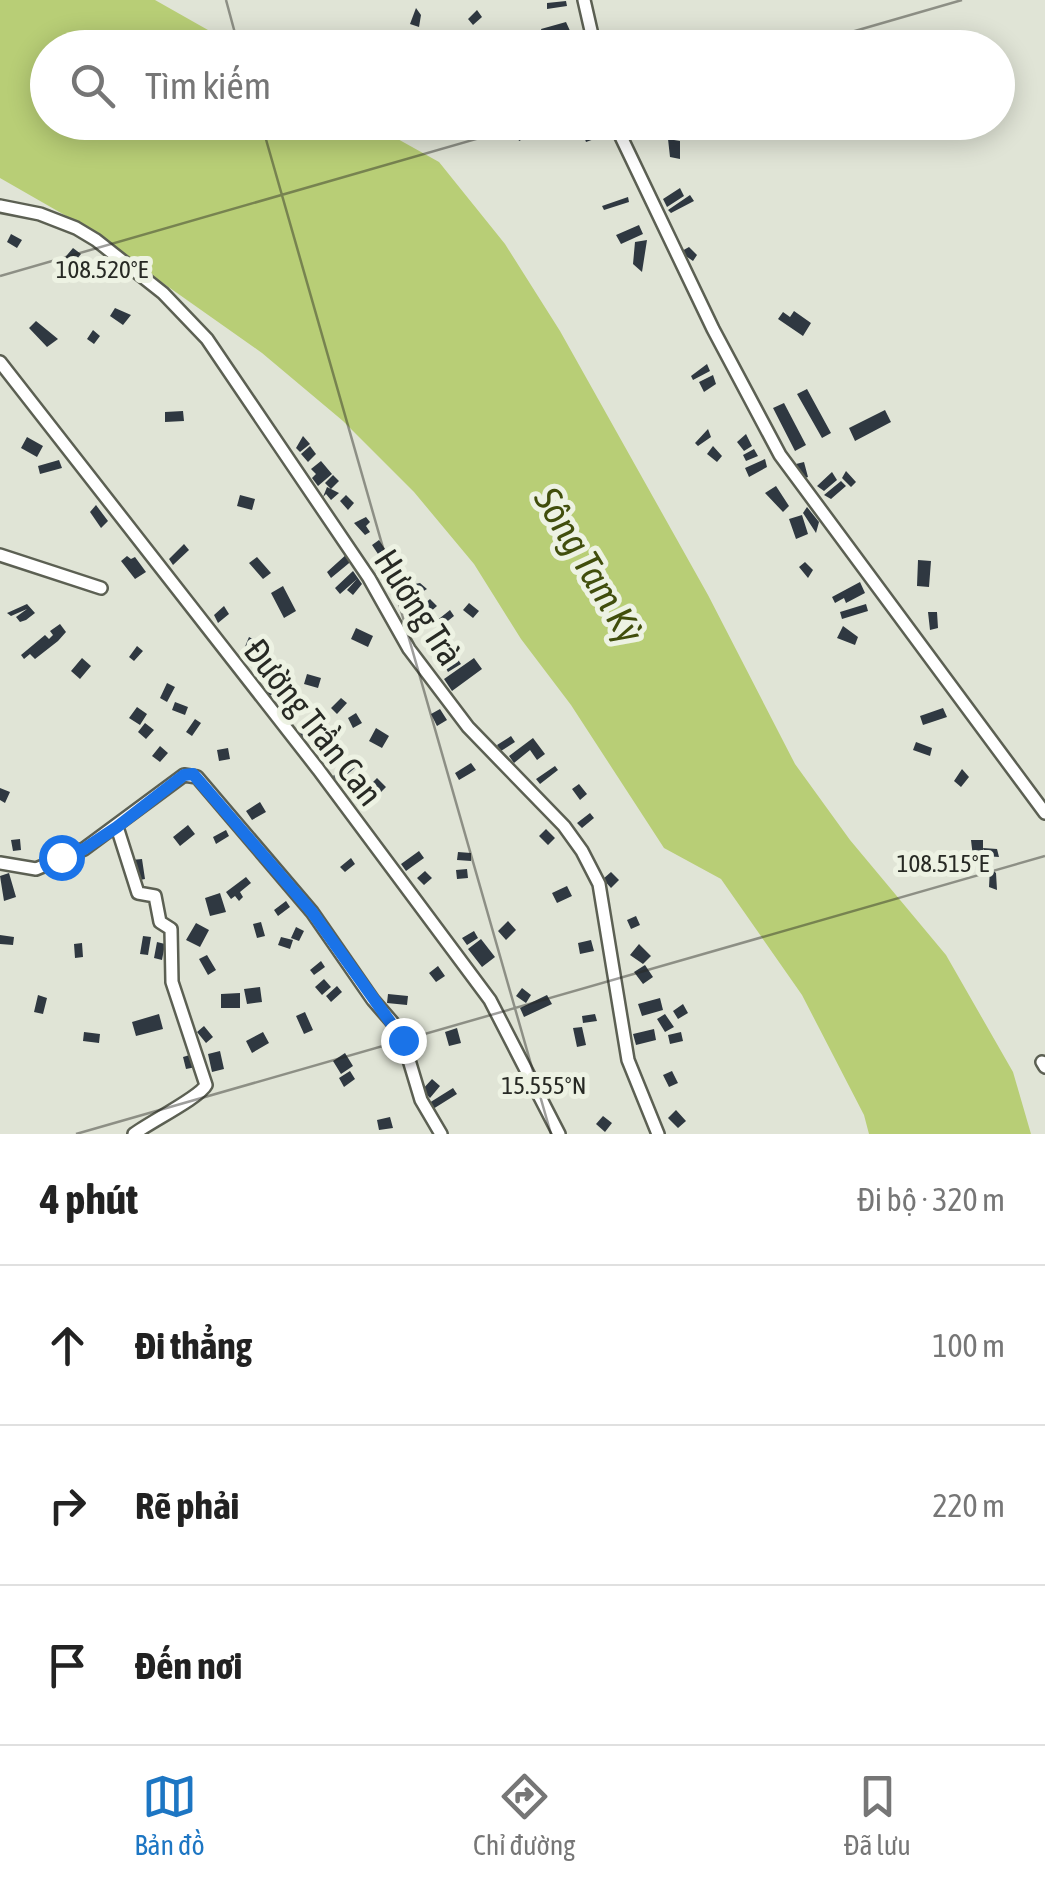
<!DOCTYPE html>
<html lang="vi">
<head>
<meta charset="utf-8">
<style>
  body { margin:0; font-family:"Asap Condensed",sans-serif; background:#f2f2f2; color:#222 }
  .stop { position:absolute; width:30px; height:30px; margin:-22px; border:8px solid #1a73e8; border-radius:50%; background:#fff }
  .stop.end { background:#1a73e8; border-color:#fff; box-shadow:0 2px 10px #0008 }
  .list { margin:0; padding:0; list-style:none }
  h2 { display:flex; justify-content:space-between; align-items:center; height:130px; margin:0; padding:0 40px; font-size:42px }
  h2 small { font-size:32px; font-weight:400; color:#767676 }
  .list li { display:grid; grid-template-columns:65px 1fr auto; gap:30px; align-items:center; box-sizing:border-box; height:160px; padding:0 40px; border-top:2px solid #e0e0e0 }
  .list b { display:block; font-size:38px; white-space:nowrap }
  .list em { font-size:32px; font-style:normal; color:#767676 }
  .icon { flex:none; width:55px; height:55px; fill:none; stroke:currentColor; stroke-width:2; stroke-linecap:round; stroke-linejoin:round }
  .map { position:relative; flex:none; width:1045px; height:1134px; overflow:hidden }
  .search { position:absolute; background:#fff; box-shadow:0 5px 25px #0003; left:30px; right:30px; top:30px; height:110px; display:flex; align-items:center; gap:25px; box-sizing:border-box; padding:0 35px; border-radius:55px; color:#767676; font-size:38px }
  .sheet { height:610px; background:#fff }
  nav { display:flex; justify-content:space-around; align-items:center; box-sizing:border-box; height:140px; border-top:2px solid #e0e0e0; background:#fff; font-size:28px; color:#767676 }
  nav a { display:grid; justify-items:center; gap:5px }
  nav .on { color:#1d76c3 }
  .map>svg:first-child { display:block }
</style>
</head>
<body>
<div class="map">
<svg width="1045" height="1134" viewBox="0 0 1045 1134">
  <rect width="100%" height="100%" fill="#e0e4d6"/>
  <path fill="#b8ce76" d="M0 0H155L238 47 48 48V122L369 123 439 162 505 244 560 331 708 595 795 764 850 840 946 955 1013 1072 1031 1134H869L864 1115 802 995 721 879 664 848 571 705 521 639 474 564 414 492 343 421 262 353 75 221 0 178Z"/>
  <path fill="#2f3841" d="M566 1 567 6 547 9V3Z
    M416 8 421 15 419 27 410 24Z
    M477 10 482 17 473 25 468 19Z
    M566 22 571 33 544 41 541 29Z
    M522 122 527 137 519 141 514 126Z
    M579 122H593L597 138 586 142Z
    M644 122 648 127 630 134 629 129Z
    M668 139 680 141V159L670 157Z
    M680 188 684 196 667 207 663 199Z
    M690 195 694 201 671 213 668 210Z
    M628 197 629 202 604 210 602 206Z
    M639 225 643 234 621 244 616 235Z
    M11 234 22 240 17 248 7 242Z
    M647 240 642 272 633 264 635 242Z
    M689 247 697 255 693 261 680 252Z
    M73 248 81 254 70 268 62 261Z
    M115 308 131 315 123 325 110 316Z
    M794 311 811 323 803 336 778 319 783 312 790 317Z
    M36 321 58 339 47 347 29 328Z
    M93 330 100 336 94 344 87 339Z
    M707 364 710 371 693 380 691 376Z
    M713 375 716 384 704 392 699 382Z
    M807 389 831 433 822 438 797 394Z
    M784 403 806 445 795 451 773 408Z
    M885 410 891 422 855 441 849 428Z
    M183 411 184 421 165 422V412Z
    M708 429 711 437 698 446 695 443Z
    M746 434 752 446 744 451 737 442Z
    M303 436 310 444 300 452 296 448Z
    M27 437 43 446 37 457 21 448Z
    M310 446 316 454 308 462 301 454Z
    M713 446 722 456 717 462 707 454Z
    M754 449 758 456 746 461 743 455Z
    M765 459 767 467 749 477 745 468Z
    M59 460 62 468 40 474 38 466Z
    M321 461 332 474 318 486 312 478 316 474 311 469Z
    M804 462 808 477 802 479 796 464Z
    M846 471 856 482 851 487 842 478Z
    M832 472 837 480 824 491 817 486Z
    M333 475 339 481 331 489 339 493 331 500 326 494 323 497 327 487 331 489 325 483Z
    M841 481 846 486 831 499 824 495Z
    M776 486 789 506 783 512 765 493Z
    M240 495 255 499 252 510 237 506Z
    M346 495 354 503 348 510 340 501Z
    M96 505 108 521 101 528 90 512Z
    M807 507 819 522 816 533 803 513Z
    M802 515 808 534 796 539 789 519Z
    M366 517 370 522 366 526 370 532 365 535 354 523Z
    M379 540 385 549 378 554 372 545Z
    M184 544 189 550 173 565 169 559Z
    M348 553 354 559 331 578 327 572Z
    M127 556 131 559 135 557 146 572 135 579 121 561Z
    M257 557 271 573 263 579 249 563Z
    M918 560 931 561 929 587 917 586Z
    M805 562 813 570 808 578 799 567Z
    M400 567 405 574 395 581 390 573Z
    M353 571 362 584 353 595 347 590 357 579 340 594 335 588Z
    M860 582 865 593 846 603 844 598 835 603 832 597Z
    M420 583 427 589 415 596 409 585Z
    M283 586 296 611 284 618 271 593Z
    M430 599 437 606 422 619 415 612Z
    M469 603 479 611 473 618 463 610Z
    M27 604 35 613 26 620 20 622 16 617 27 609 11 616 7 613Z
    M866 604 868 611 842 619 840 612Z
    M224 606 229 614 218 623 214 615Z
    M450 610 454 616 439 628 435 622Z
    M928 612H937L938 628 930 630Z
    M60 624 66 632 58 641 35 659 30 654 24 659 21 655 45 635 49 639 53 635 50 631Z
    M843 626 858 637 855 645 837 638Z
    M356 628 373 636 368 647 351 639Z
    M440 629 444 635 427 646 423 641Z
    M249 637 262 644 260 648 253 644 249 652 244 649Z
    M137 646 143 651 134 661 129 657Z
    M455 655 461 664 448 672 443 663Z
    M82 658 91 666 80 679 71 671Z
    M474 658 482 669 452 691 444 679Z
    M307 674 321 678 318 688 304 684Z
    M278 679 283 686 268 697 263 689Z
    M167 683 175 687 167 702 160 698Z
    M341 698 347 703 337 714 331 708Z
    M175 702 188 707 185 715 172 710Z
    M137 707 147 714 140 725 129 718Z
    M943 708 947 717 923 725 920 716Z
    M440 709 447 720 437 726 431 714Z
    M356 713 362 723 353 728 348 718Z
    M195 719 201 723 192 736 186 732Z
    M145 723 154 730 146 739 138 732Z
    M307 726 313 736 304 741 299 731Z
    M376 728 389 736 382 748 369 741Z
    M511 736 515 742 501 751 497 745Z
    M533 738 545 754 537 760 530 750 514 763 509 756Z
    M916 742 932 748 930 756 913 750Z
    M160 746 168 753 160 762 152 756Z
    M228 748 230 759 219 761 217 750Z
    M352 761 356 767 338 782 333 776Z
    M471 763 476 770 459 780 455 773Z
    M555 766 558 770 540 784 536 779Z
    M962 769 969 777 961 787 954 781Z
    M377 778 386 787 379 794 370 785Z
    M579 784 587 794 580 800 572 789Z
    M0 788 10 792 5 803 0 800Z
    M260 802 266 812 252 820 246 811Z
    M590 813 594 818 582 828 577 823Z
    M188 825 195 834 180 846 173 837Z
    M546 829 555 838 548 845 539 836Z
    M226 830 229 836 216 844 213 837Z
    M20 839 21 850 13 851 11 840Z
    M971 840H983V856L973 857Z
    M983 848 997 849 999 857 985 856Z
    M419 851 424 858 406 871 401 864Z
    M458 852 471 853V861L457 860Z
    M351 858 355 864 345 872 340 867Z
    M142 859 145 879 135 881 131 860Z
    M990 868 996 873 997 890 989 887Z
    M467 869 468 878 457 879 456 870Z
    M425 871 432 878 424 885 417 878Z
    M611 872 619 880 611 888 603 879Z
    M9 873 16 897 4 901 0 876Z
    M246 877 251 883 240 892 243 897 239 901 235 896 231 899 226 892Z
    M567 886 572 896 557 903 552 893Z
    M220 893 226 912 210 916 205 898Z
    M286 901 290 907 278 916 274 910Z
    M636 916 640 925 631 929 627 920Z
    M508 921 516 930 506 940 498 931Z
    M261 922 265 936 257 938 253 924Z
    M196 923 209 930 200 947 186 940Z
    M296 927 304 931 299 941 291 938Z
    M474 931 478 938 467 945 462 938Z
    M0 935 14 937 13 945 0 944Z
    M143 936 151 937 148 955 140 954Z
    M281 937 293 940 290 949 278 945Z
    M481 939 495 957 482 967 468 949Z
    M591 940 594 951 580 954 578 943Z
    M157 942 165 944 162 960 154 958Z
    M82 943 83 957 75 958 74 944Z
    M639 944 651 956 643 964 630 955Z
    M207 955 216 970 208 975 199 959Z
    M321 961 325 967 314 975 310 970Z
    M645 965 653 977 643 984 634 972Z
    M438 966 445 976 436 982 429 973Z
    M324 979 331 987 322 995 315 987Z
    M337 986 342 992 331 1002 326 996Z
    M260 987 262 1002 247 1004 244 989Z
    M522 988 531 995 526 1003 516 996Z
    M240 993V1008H221V994Z
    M388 994 408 996 407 1005 387 1003Z
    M38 995 47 998 43 1014 34 1012Z
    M547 995 552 1004 524 1017 520 1008Z
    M660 998 663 1010 642 1016 638 1004Z
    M683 1004 688 1013 678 1019 673 1011Z
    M305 1012 313 1030 304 1034 296 1016Z
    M159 1014 163 1029 136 1036 132 1022Z
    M595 1014 597 1021 583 1023 582 1016Z
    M665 1014 674 1027 665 1032 657 1019Z
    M204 1026 213 1037 206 1043 197 1032Z
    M582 1027 586 1045 577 1047 573 1028Z
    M457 1028 461 1043 449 1046 445 1032Z
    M654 1029 656 1040 636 1045 633 1034Z
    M415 1031 427 1041 418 1050 407 1040Z
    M84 1032 100 1034 99 1043 83 1041Z
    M263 1032 269 1043 252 1053 246 1041Z
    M681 1032 683 1041 670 1044 668 1035Z
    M220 1051 224 1069 212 1072 208 1054Z
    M345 1053 353 1066 341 1074 333 1061Z
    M193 1054 196 1067 186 1069 183 1057Z
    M350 1071 355 1079 344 1087 339 1078Z
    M672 1071 678 1083 669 1087 663 1075Z
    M432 1079 440 1086 430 1098 422 1090Z
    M453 1088 457 1094 433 1109 429 1103Z
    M676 1110 686 1121 678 1128 668 1118Z
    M603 1116 612 1123 605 1132 596 1124Z
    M390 1117 393 1128 379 1130 377 1120Z"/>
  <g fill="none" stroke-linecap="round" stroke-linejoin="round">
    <g stroke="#5c6053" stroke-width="16">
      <path id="minor" d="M584 0 595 48
        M614 122 713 329 780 455 1045 813
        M0 206 40 214 76 228 96 240 163 293 207 339 369 578 409 649 468 727 564 826 582 851 599 884 628 1060 658 1134
        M0 362 318 769 490 1000 559 1134
        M0 555 101 588
        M117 827 138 893 155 896 160 922 171 929 172 982 206 1085C200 1097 150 1122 134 1134
        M0 863 36 869 84 849 184 775 197 777 312 912 373 1000 393 1023 403 1040 421 1100 441 1134
        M1042 1062 1045 1067"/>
    </g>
    <use href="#minor" stroke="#fff" stroke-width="11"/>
  </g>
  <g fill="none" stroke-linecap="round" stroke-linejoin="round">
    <path stroke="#1a73e8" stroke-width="12" d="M61 857 84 849 117 827 184 775 193 774 312 912 403 1040"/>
  </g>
  <path fill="none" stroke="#272924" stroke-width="2.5" stroke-opacity="0.45" d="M226 0 239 48M796 48 962 0M261 122 551 1134M0 276 535 122M76 1134 1045 856"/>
  <g text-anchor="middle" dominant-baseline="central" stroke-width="10" stroke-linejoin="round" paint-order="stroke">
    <g font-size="35" fill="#272924" stroke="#edf2e3">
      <text transform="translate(419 607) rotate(57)">Hương Trà</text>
      <text transform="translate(314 722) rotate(52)">Đường Trần Can</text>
    </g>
    <g font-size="38" font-style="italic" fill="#414e0c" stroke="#edf2e3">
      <text transform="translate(589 565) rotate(59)">Sông Tam Kỳ</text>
    </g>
  </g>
  <g font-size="25" text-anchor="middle" fill="#272924" stroke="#edf2e3" stroke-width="10" stroke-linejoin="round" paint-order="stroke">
    <text x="102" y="278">108.520°E</text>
    <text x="943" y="872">108.515°E</text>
    <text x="544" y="1094">15.555°N</text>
  </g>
</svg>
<div class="stop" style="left:61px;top:857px"></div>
<div class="stop end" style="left:403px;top:1040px"></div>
<div class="search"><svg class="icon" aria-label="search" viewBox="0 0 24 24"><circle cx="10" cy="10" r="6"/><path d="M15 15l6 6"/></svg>Tìm kiếm</div>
</div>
<section class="sheet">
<h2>4 phút<small>Đi bộ · 320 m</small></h2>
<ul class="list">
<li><svg class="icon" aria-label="ahead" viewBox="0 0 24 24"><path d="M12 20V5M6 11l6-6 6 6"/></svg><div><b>Đi thẳng</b></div><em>100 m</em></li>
<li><svg class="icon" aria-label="right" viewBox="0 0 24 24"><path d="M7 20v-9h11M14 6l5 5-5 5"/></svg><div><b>Rẽ phải</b></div><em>220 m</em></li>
<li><svg class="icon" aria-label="arrive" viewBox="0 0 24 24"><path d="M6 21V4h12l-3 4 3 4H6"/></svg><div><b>Đến nơi</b></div></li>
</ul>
</section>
<nav>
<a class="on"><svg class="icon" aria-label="map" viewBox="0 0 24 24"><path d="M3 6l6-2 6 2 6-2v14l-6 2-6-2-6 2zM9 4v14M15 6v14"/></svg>Bản đồ</a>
<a><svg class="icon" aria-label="directions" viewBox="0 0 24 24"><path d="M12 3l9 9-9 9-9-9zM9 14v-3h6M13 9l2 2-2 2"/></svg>Chỉ đường</a>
<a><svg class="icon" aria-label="saved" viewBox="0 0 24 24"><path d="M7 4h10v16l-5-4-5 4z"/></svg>Đã lưu</a>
</nav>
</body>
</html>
